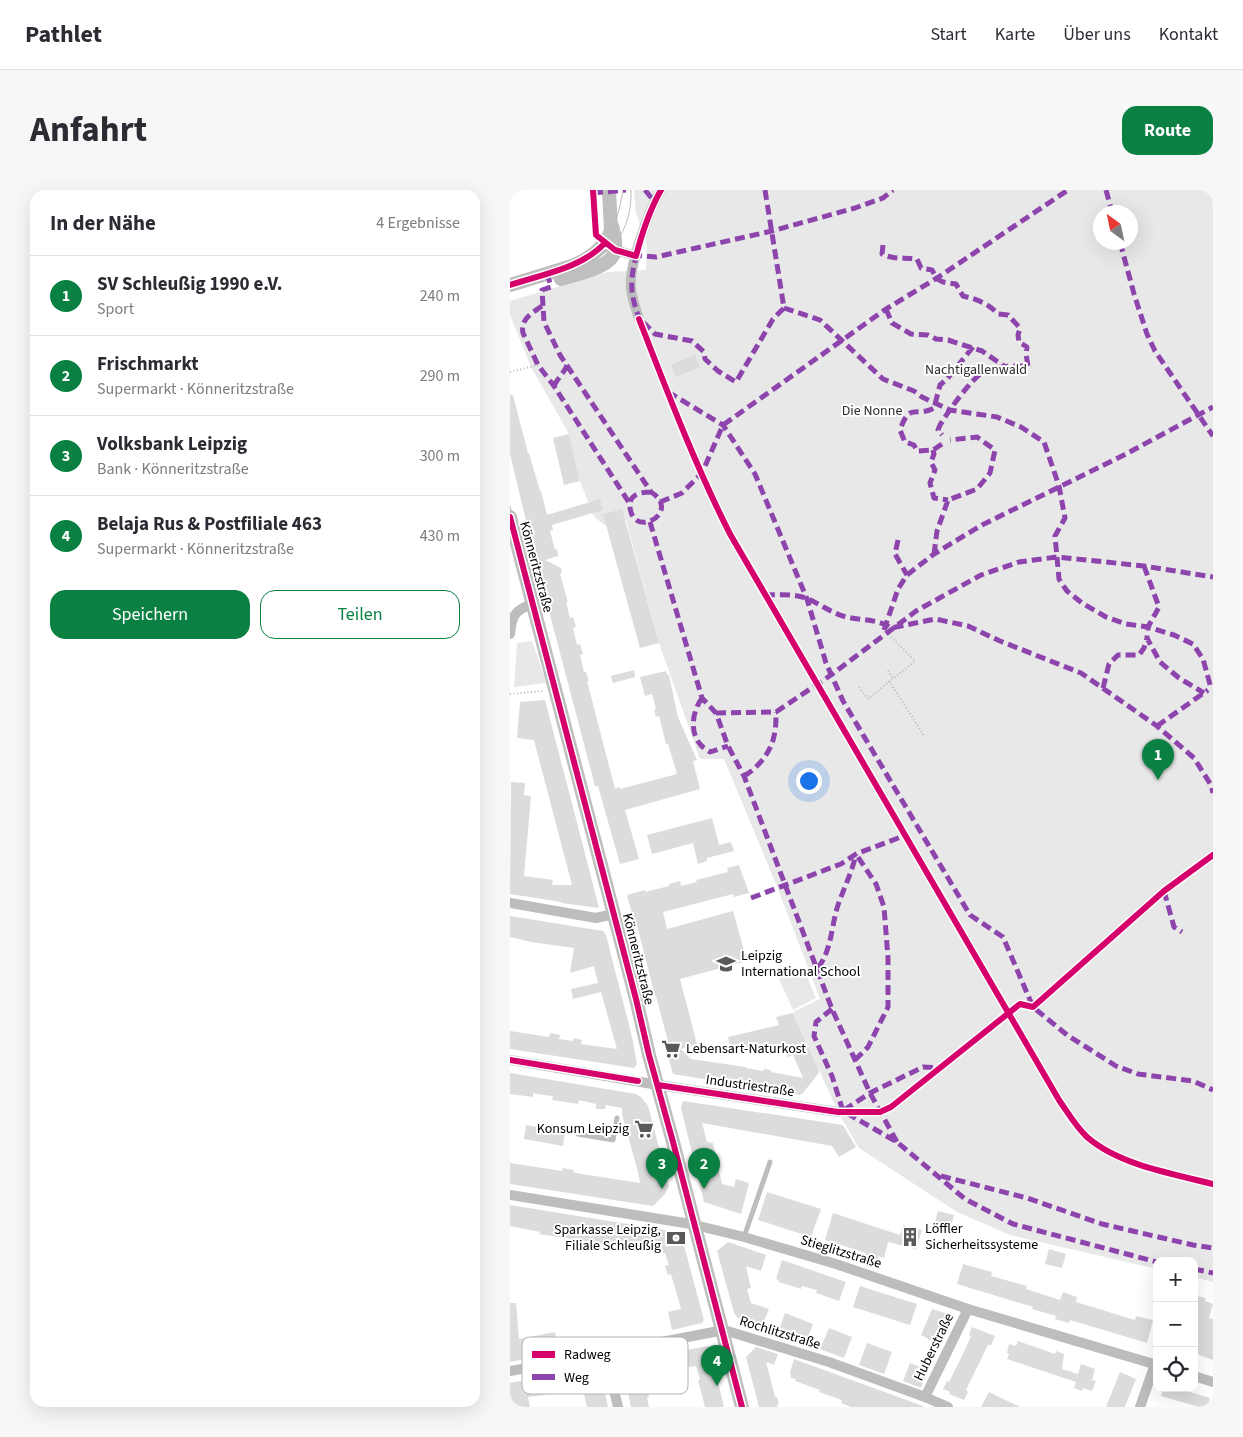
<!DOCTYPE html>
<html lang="de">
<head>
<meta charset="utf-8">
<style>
  body { margin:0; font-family:"Source Sans 3",sans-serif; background:#f7f7f7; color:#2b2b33 }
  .controls { position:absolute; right:15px; bottom:15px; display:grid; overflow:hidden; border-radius:10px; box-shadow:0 5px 20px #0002 }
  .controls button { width:45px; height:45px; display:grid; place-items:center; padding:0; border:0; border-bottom:1px solid #e1e1e2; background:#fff; color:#2b2b33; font:25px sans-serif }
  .compass { position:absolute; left:583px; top:15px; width:45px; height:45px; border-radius:50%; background:#fff; box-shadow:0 5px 20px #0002; rotate:327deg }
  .you { position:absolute; left:298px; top:590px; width:18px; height:18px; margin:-12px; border:4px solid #fff; border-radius:50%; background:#1a73e8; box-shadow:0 0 0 8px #1a73e833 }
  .badge { display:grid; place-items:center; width:32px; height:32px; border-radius:50%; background:#0b8043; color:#fff; font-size:16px; font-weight:700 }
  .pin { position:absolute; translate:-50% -41px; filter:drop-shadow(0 1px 2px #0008) }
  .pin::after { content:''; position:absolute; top:26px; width:18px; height:15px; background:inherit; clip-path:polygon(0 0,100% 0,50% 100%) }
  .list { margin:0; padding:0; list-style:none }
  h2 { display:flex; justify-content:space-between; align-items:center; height:65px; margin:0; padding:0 20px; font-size:21px }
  h2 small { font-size:16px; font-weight:400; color:#7c7c81 }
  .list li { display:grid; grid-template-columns:32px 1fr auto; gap:15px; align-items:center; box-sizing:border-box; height:80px; padding:0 20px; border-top:1px solid #e1e1e2 }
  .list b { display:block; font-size:19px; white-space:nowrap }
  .list p { margin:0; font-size:16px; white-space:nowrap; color:#7c7c81 }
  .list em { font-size:16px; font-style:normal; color:#7c7c81 }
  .actions { display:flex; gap:10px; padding:15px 20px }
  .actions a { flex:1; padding:11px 0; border:1px solid #0b8043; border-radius:15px; text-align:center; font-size:18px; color:#0b8043 }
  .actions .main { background:#0b8043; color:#fff }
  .icon { flex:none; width:28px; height:28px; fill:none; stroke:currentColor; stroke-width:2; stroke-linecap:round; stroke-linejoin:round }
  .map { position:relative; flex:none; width:703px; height:1217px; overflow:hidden; border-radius:15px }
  header { display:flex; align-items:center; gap:30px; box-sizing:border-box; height:70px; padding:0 25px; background:#fff; border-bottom:1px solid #e1e1e2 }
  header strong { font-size:24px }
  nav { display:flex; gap:28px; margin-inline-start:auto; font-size:18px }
  .intro { display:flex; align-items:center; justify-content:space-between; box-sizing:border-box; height:120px; padding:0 30px }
  h1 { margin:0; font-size:35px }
  .button { padding:12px 22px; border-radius:15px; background:#0b8043; color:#fff; font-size:18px; font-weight:700 }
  main { display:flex; gap:30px; padding:0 30px }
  aside { flex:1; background:#fff; border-radius:15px; box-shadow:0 5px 20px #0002 }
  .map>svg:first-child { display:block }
</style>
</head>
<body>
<header>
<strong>Pathlet</strong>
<nav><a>Start</a><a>Karte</a><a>Über uns</a><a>Kontakt</a></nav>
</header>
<div class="intro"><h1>Anfahrt</h1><a class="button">Route</a></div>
<main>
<aside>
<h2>In der Nähe<small>4 Ergebnisse</small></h2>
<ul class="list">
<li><span class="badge">1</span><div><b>SV Schleußig 1990 e.V.</b><p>Sport</p></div><em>240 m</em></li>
<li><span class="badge">2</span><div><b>Frischmarkt</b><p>Supermarkt · Könneritzstraße</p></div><em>290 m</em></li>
<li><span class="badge">3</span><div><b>Volksbank Leipzig</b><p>Bank · Könneritzstraße</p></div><em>300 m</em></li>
<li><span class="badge">4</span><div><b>Belaja Rus &amp; Postfiliale 463</b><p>Supermarkt · Könneritzstraße</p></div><em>430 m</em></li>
</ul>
<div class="actions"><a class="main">Speichern</a><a>Teilen</a></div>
</aside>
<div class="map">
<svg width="703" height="1217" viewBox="0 0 703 1217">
  <rect width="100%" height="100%" fill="#fff"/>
  <path fill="#e8e8e8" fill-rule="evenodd" d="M124 0H703V1092L684 1087V1071H647V1079L500 1045 447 1022 349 958 328 922 283 822 310 809 268 699 214 569H190L149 453 116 330 96 336 84 327 70 291 59 244 21 177 0 125V111L98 82 136 80 137 56 126 23ZM590 22H620V52H590Z
    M22 451 36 493 4 497 7 453Z
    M294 779 306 808 283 820 269 789Z"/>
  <path fill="#dcdcdc" d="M185 165 190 177 166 187 161 175Z
    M0 205H3L18 263H19L30 301H31L37 325 90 309 93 320 42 335 43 340 40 341 45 360 47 359 48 366 35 370 51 378 52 382 50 384 58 412H56L60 428 63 427 66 437 63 438 67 455 70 454 73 464 70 465 74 482H76L79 491H77L105 599 109 597 110 599 167 584 158 554H156L149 526 146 527 144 520 146 519 142 504 135 506 130 487 156 481 157 485H159L168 527 187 570 183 571 190 599 115 620 129 669 110 674 88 596H85L24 364 0 264Z
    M59 244 70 291 54 295 43 248Z
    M112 319 149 453 130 458 93 324Z
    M124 480 125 487 103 493 101 486Z
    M35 510 64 621 89 718 51 713V712L0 704 1 592 15 593 14 605 21 606 14 686 43 690 42 695H62L24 550 7 548 10 512Z
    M202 628 209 655 221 652 224 661 197 668V671L188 674 183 653 142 664 137 645Z
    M229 675 239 703 224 707 223 704 153 722 157 739 223 721 237 771 170 789 187 854 171 859 181 869 236 877V878L253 881 254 879 261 880V882L293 888 283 865 278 867 275 861 258 865 255 854 222 863 218 847 269 835 266 827 283 823 309 880 308 884 293 903 290 905 163 884 155 856 159 855 146 806H145L127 735H125L117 705 135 700V702L159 696V694L170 691 171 696 187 692 186 690 218 682 217 678Z
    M0 726 93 741 96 745 122 847 127 874 124 878 0 859V841L39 847 40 843 50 845 49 849 63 851 64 848 72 850 71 854 107 859 91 802 63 809 61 799 88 793 84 776 60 783 64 758 21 752 0 747Z
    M0 883 126 904 131 907 138 916 159 996 155 1004 143 1016 0 994V973L52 981 53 978 64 980 63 982 72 984 130 993 128 982 112 924V918L96 915 95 919H86V914L69 910 68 914 42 910 43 906 33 905 23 903V907L0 904Z
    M173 911 333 935 346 957 329 967 322 956 192 933 197 952 203 953 212 994 224 997 226 989 239 993 231 1024 194 1012 171 918Z
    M16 935 55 942 53 956 14 949Z
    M257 1002 311 1019 301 1047 248 1030Z
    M0 1015 167 1042 172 1048 194 1130 192 1133 162 1140 158 1122 171 1119 161 1084 158 1085 155 1076 159 1075 155 1063 119 1060 120 1058 29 1044 30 1042 0 1036Z
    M428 1021 444 1025 440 1040 424 1036Z
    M323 1023 390 1045 393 1035 412 1040 406 1059 378 1052 374 1068 368 1066V1069L355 1065 356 1063 350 1061 315 1050Z
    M218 1052 256 1065 251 1081 236 1076 241 1098 237 1099 241 1113 259 1119 252 1137 228 1128 224 1123 207 1061Z
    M539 1059 556 1064 552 1078 535 1074Z
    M272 1070 336 1092 329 1111 306 1103 307 1100 292 1096 291 1099 269 1092V1090L266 1089Z
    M453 1074 482 1082 481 1086 517 1096 516 1099 550 1110 553 1102 567 1107 566 1112 625 1130 626 1126 643 1130 637 1153 560 1130 559 1133 545 1129 546 1126 522 1119 523 1117 447 1094Z
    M350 1096 407 1114 400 1135 343 1117Z
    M684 1105 696 1108 695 1111 703 1114 699 1128 703 1129V1170L684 1163Z
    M0 1113H6L9 1149 45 1142 49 1163 0 1172Z
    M422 1119 441 1125 443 1130 430 1155 411 1145Z
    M275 1123 303 1134 296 1153 268 1143Z
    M462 1137 485 1146 481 1155H478L456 1200 458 1202 454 1210 439 1204 440 1202 433 1199 437 1191 439 1192 454 1162 461 1146 459 1145Z
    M319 1138 342 1147 334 1168 310 1159Z
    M508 1151 545 1164 546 1161 554 1164 552 1179 568 1184 571 1174 585 1179 582 1190 586 1191 582 1201 573 1198 572 1201 564 1198 566 1192 497 1169 499 1164 497 1163 499 1154 506 1156Z
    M357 1153 382 1162 374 1184 349 1175Z
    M197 1156 200 1158 214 1217H195L188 1190H190L186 1176 172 1178 173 1181 165 1183 164 1180 135 1187 139 1207 137 1208 139 1217H121L112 1176 114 1173Z
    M246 1157 268 1164 264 1175 256 1172 265 1207H267L269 1214 267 1215V1217H249L236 1167Z
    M284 1169 413 1216V1217H341L331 1213 332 1210 309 1202 310 1200 285 1191 286 1189 281 1188 280 1182Z
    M400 1173 418 1180 411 1198 393 1191Z
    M86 1177 90 1181 98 1217H77L72 1196 63 1199 59 1183Z
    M610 1182 626 1189 615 1217H596Z
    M36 1186 40 1204 18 1207 20 1217H0V1193Z
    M653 1198H667L700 1208 698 1217H689L651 1206Z
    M479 1202 510 1217H471Z"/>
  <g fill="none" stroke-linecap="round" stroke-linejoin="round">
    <path stroke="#b8b8b8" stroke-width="2" stroke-dasharray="1 2.5" stroke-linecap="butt" d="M83 0 86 45
      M0 182 28 175
      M378 481 383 488
      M379 491 415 547
      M349 497 358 509 405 471 376 442
      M0 504 33 501"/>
    <path stroke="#bdbdbd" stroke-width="5" d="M68 944 103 950 107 928
      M234 1047 260 972"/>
    <path stroke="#bdbdbd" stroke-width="10" d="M105 60 126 66
      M129 129C126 119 122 109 121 99 118 77 139 20 151 0
      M0 444C2 426 4 420 23 414
      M0 713 86 728 104 724
      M0 870 148 895 328 922
      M0 1005 181 1034 234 1047 326 1074 458 1119 647 1175
      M95 1163 108 1217
      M0 1181 214 1140 319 1172 415 1207 438 1217
      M684 1186 703 1192
      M415 1207 458 1119
      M630 1217 645 1174"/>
    <path stroke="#bfbfbf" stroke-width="14" d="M51 89C66 84 103 78 105 60 106 53 104 43 102 36
      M0 95 62 76C79 69 95 58 101 40L99 0
      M0 327 126 809 139 865 163 952 232 1217"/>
    <path stroke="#bdbdbd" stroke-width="1" d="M78 68C101 52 109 26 113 0
      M0 99C56 82 123 75 121 0
      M0 316 136 841 173 969 194 1062 234 1217
      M133 855 172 1006 184 1043"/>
    <path stroke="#8e44ad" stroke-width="5" stroke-dasharray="10 5" stroke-linecap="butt" d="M135 0 144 11
      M255 0 274 118
      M596 0 602 22
      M83 3 116 0
      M610 52 624 104 637 144 645 161 703 246
      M373 55 372 64C384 70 394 67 407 69L411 78 422 80C429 93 431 92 446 94L453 106C467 109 479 114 488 124L498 125 510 138 508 145 509 152 517 157 516 164 518 176C504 176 488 175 475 181 463 186 437 223 430 235L428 240 432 245
      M127 63C119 92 120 105 131 133
      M122 65 146 67 262 41 345 18 373 8 383 0
      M37 83 41 97 32 100 34 132 50 165 141 302C171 321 128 347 121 322 116 306 128 302 141 302
      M32 116C22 123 10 129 13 143L28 175 44 196 120 314
      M274 118 310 130 373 189 404 201 412 207 440 220 487 227 511 237 534 252 549 296 555 328 545 346 549 389 557 401 572 413 596 427 616 434 638 437 664 445 683 454 693 469 701 498
      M376 119 382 133 401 144 418 145 426 149 438 150 472 161 494 176
      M133 132 145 144 182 151 194 162 195 169 208 181 226 192 263 129 274 118
      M44 196C48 187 54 184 57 175
      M158 202 213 235 245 284 297 409 316 473 333 511 460 725 493 747 523 817 557 845 606 876 628 884 683 891 703 900
      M432 254 423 260 407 261 404 255 395 252 390 240C400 211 406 228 424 218L430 195 437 189 463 157
      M423 260 424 264 421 272 425 280 420 293 424 308 438 310
      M150 312 172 303 192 283 213 235 376 119 427 88 558 0
      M140 332 192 508 206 523 218 556 234 586 322 819 360 903 387 952
      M388 350 385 364 397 385
      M424 364 427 341 438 310 467 299 480 283 485 260 467 247 440 250
      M634 376 649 417 638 437 637 448 650 472 669 488 694 503
      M255 405C269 405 285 403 298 409 310 414 320 422 333 426 348 431 367 428 381 438L425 429 458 436 490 451 571 483 647 536 684 568 701 595 703 603
      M374 440 388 399 397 385 424 364 472 335 614 265 703 217
      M593 498 599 474 608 465H629L634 458 637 448
      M192 508C183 520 179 541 190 554 192 557 197 560 200 562L218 556
      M206 523 266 522 321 485 406 421 471 385 509 372 547 367 634 376 703 387
      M647 536 698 500
      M234 586C248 578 261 562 264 546 266 539 266 530 266 522
      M654 701 664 737 672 742
      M241 708 331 674 346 664 396 645
      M308 778C322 759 321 737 328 715 334 698 342 682 346 664
      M322 819 306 832 304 846 322 886 333 921 387 952 455 1009 503 1034 647 1072
      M345 870 358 857 378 817V768L374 717 366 694 346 664
      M334 920 360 903 413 877 431 878
      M431 986 517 1008 592 1034 683 1055 703 1058
      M684 1079 703 1083"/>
    <g stroke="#fff" stroke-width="9">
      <path id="cycleway" d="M83 0 86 45 105 60 126 66C132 43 139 21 151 0
        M0 95C33 84 70 79 95 53
        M129 129C157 201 185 275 220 344L549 910C558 923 566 937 577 947 609 975 663 984 703 994
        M0 327 126 809 139 865 163 952 232 1217
        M0 870 128 891
        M148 895 328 922H370L381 917 510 814 523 817 654 701 703 665"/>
    </g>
    <use href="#cycleway" stroke="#d6006c" stroke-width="6"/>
  </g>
  <defs>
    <g id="school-bare" transform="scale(1.5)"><path d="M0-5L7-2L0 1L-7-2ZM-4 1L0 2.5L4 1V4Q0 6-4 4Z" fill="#595959" stroke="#fff" stroke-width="2.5" paint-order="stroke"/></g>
    <g id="supermarket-bare" transform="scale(1.5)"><path d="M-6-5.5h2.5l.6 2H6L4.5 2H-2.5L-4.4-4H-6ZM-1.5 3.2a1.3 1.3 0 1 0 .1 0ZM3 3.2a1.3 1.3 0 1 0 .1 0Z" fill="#595959" stroke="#fff" stroke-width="2.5" paint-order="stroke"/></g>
    <g id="building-bare" transform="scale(1.5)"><path d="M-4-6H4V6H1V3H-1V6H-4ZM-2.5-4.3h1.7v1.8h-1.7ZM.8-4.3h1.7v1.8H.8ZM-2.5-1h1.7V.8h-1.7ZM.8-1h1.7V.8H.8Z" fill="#595959" stroke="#fff" stroke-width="2.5" paint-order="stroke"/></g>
    <g id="bank-bare" transform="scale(1.5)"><path d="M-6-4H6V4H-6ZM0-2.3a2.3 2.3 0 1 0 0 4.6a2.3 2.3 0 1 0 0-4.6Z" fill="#595959" stroke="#fff" stroke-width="2.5" paint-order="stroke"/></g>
  </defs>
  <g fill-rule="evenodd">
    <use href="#school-bare" x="216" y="774"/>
    <use href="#supermarket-bare" x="161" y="859"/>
    <use href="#supermarket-bare" x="134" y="939"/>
    <use href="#building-bare" x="400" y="1047"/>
    <use href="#bank-bare" x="166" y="1048"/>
  </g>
  <g text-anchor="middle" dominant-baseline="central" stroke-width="4" stroke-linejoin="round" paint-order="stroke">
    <g font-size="14" fill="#2d2d2d" stroke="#fff">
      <text x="466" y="180">Nachtigallenwald</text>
      <text x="362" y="221">Die Nonne</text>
    </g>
    <g font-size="14" fill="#000" stroke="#fff">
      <text transform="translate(26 377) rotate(75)">Könneritzstraße</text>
      <text transform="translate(128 769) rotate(76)">Könneritzstraße</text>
      <text transform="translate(240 896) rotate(8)">Industriestraße</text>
      <text transform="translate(331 1062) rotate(17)">Stieglitzstraße</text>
      <text transform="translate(270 1143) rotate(17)">Rochlitzstraße</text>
      <text transform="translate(424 1157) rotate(-64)">Huberstraße</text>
    </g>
    <g font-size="14" fill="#000" stroke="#fff" text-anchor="start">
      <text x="231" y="766">Leipzig<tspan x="231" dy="16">International School</tspan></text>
      <text x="176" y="859">Lebensart-Naturkost</text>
      <text x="119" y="939" text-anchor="end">Konsum Leipzig</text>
      <text x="415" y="1039">Löffler<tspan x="415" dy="16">Sicherheitssysteme</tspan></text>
      <text x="151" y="1040" text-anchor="end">Sparkasse Leipzig,<tspan x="151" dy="16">Filiale Schleußig</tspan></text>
    </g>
  </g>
  <rect x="12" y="1147" width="166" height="57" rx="8" fill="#fff" stroke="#b2b2b2" stroke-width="1"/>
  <rect x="22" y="1161" width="23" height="7" fill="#d6006c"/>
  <rect x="22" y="1184" width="23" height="6" fill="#8e44ad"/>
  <g font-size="14" fill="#000">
    <text x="54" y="1169">Radweg</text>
    <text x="54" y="1192">Weg</text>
  </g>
</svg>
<div class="controls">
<button>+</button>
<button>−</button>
<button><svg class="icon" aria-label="locate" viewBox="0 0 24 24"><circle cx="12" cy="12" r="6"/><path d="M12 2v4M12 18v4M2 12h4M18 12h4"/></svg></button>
</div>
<svg class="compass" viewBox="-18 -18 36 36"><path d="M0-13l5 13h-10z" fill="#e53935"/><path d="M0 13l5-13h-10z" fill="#7c7c81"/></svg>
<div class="you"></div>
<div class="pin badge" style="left:648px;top:590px">1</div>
<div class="pin badge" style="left:194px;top:999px">2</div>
<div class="pin badge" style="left:152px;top:999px">3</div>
<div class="pin badge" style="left:207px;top:1196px">4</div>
</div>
</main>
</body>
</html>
